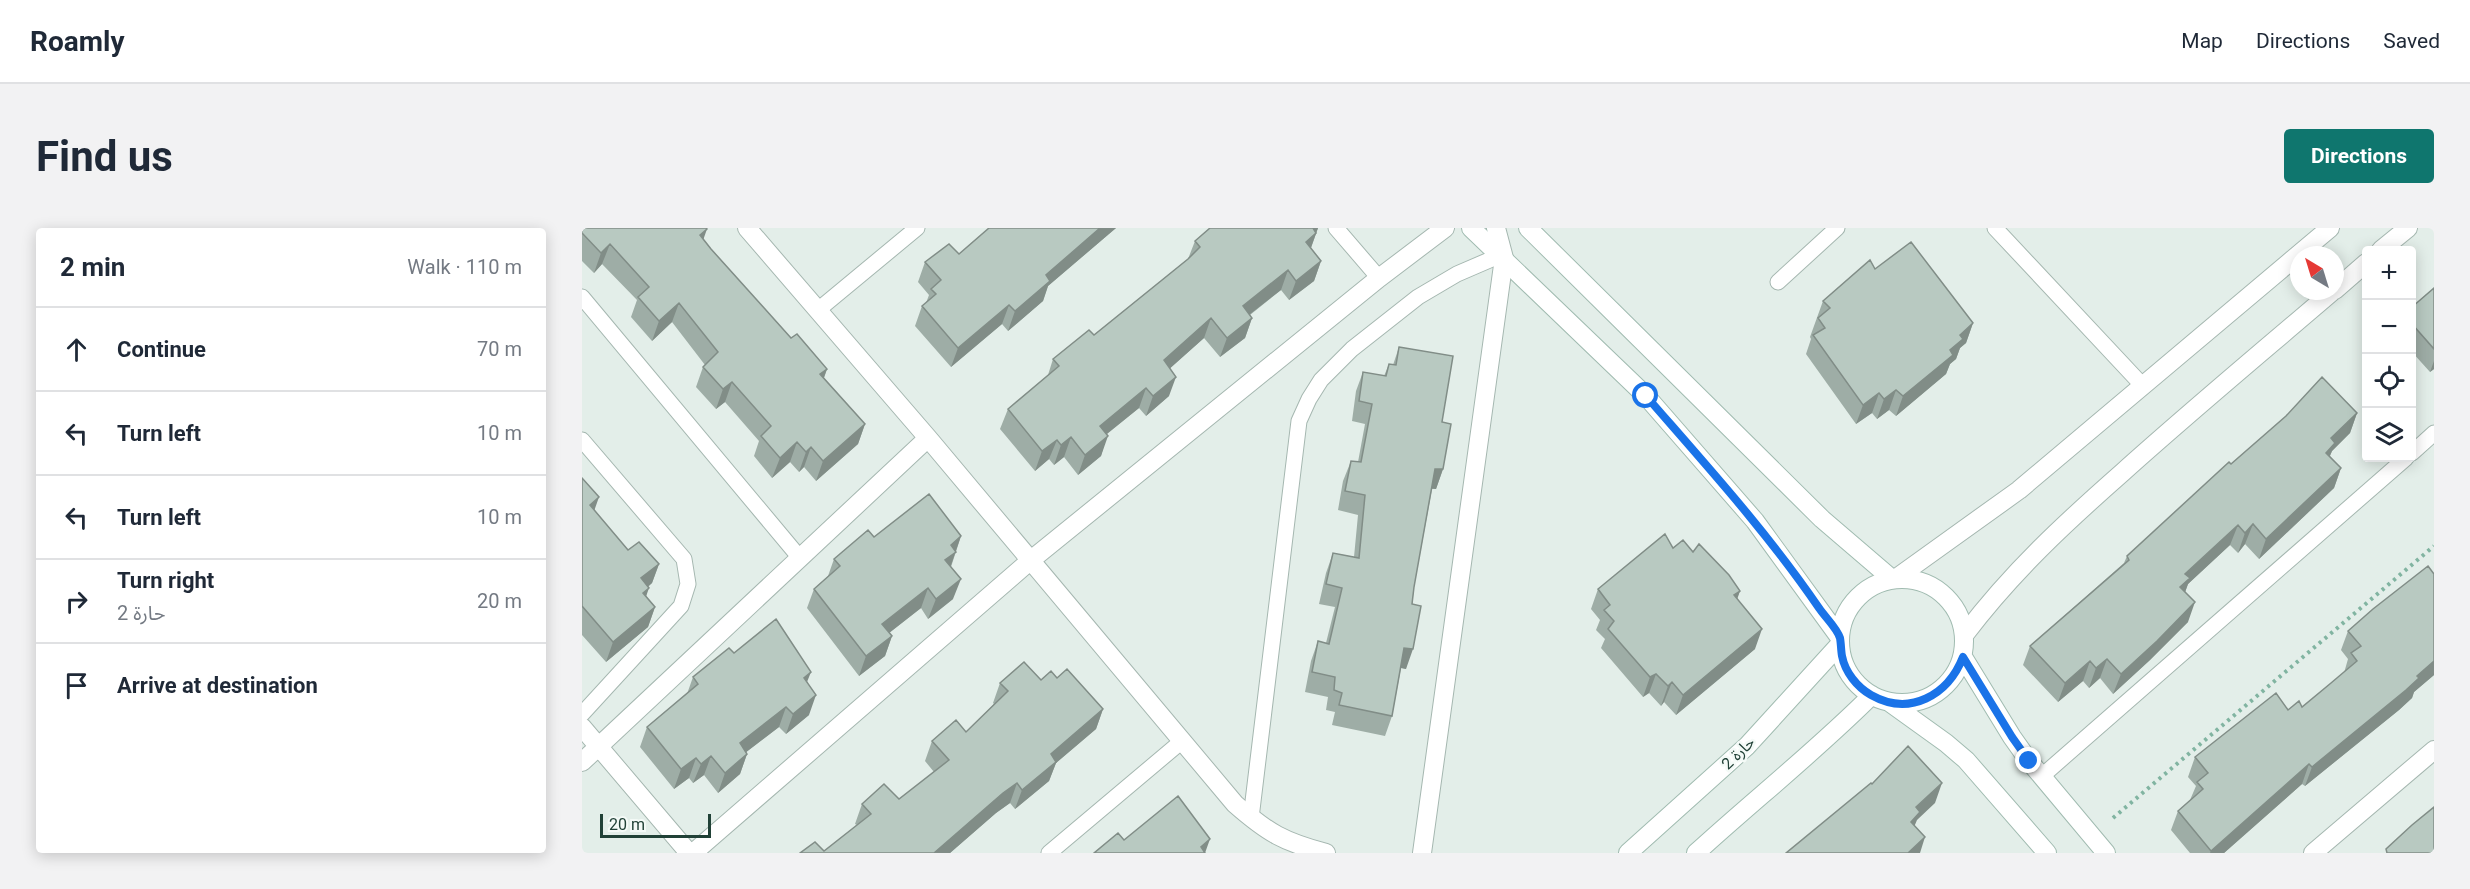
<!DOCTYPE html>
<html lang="en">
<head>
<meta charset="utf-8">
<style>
  body { margin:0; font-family:Roboto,"Noto Sans Arabic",sans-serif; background:#f2f2f3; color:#1f2937 }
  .controls { position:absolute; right:18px; top:18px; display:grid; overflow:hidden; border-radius:6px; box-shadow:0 3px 15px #0003 }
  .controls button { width:54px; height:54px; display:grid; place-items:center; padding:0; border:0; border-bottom:2px solid #e0e1e3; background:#fff; color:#1f2937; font:30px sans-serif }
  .compass { position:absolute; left:1708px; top:18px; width:54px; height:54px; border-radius:50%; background:#fff; box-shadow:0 3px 15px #0003; rotate:322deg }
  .scale { position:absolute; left:18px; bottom:15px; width:111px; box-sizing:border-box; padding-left:6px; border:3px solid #214137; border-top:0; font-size:16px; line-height:21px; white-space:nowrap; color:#214137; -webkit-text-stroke:4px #f4faf7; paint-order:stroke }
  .stop { position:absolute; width:18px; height:18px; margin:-14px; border:4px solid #1a73e8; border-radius:50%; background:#fff }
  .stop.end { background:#1a73e8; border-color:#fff; box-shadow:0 2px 6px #0008 }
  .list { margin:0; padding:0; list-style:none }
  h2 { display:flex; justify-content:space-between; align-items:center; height:78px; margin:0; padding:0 24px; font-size:26px }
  h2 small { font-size:20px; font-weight:400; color:#747a83 }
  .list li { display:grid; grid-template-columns:39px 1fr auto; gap:18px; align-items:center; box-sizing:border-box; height:84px; padding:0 24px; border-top:2px solid #e0e1e3 }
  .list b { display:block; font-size:22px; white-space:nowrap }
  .list p { margin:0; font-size:20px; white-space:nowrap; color:#747a83 }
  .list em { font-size:20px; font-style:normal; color:#747a83 }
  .icon { flex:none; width:33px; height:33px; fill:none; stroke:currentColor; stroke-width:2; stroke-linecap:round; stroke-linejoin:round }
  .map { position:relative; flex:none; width:1852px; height:625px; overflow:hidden; border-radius:6px }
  header { display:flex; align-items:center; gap:36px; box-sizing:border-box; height:84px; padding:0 30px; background:#fff; border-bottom:2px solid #e0e1e3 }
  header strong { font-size:28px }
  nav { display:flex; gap:33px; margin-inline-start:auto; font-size:21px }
  .intro { display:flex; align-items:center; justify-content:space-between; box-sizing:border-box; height:144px; padding:0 36px }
  h1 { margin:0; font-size:42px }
  .button { padding:15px 27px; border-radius:6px; background:#0f766e; color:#fff; font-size:21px; font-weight:700 }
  main { display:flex; gap:36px; padding:0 36px }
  aside { flex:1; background:#fff; border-radius:6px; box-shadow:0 3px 15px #0003 }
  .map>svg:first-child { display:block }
</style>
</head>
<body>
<header>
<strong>Roamly</strong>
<nav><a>Map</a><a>Directions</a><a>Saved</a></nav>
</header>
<div class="intro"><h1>Find us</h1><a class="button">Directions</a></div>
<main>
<aside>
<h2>2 min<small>Walk · 110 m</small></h2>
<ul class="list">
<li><svg class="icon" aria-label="ahead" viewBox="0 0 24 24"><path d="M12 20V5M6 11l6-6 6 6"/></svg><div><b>Continue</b></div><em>70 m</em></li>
<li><svg class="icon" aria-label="left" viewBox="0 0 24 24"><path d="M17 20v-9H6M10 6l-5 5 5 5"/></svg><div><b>Turn left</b></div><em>10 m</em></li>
<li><svg class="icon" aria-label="left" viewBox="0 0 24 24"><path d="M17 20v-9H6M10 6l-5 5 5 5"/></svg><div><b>Turn left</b></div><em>10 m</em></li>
<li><svg class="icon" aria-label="right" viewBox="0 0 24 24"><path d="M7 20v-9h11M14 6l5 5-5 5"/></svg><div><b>Turn right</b><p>حارة 2</p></div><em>20 m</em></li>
<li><svg class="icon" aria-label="arrive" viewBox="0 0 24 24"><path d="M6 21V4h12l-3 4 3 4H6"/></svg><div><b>Arrive at destination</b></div></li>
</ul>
</aside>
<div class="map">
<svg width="1852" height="625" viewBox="0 0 1852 625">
  <rect width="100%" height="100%" fill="#e3eee9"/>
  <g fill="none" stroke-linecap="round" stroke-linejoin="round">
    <g stroke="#a5b7b0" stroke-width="17">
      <path id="lane" d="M754 0 797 50
        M1413 0 1561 158
        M1196 54 1255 0
        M0 69 218 330
        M236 82 335 0
        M0 212 102 331 106 356 99 378 0 486
        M1830 225 1852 205
        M1460 548 1824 230
        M669 590 717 193 727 171 739 152 770 121 836 69 875 46 919 27
        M467 625 600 513"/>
    </g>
    <g stroke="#a5b7b0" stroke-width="20">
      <path id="street" d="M165 0 346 210 653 576C686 605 702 614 744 625
        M1799 22 1826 0
        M1753 62 1784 35
        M1313 351 1437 262 1748 0
        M1383 406C1430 344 1483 295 1541 244 1610 182 1681 123 1751 63
        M0 499 107 625
        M0 534 346 210
        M111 625 449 332 797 50 863 0
        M840 625 922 30 914 0
        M1731 625 1852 522"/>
    </g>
    <g stroke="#a0bbb0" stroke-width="20">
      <path id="secondary" d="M889 0 1064 168 1173 293 1258 410
        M946 0 1240 291 1310 351
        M1258 413a62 62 0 1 1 124 0a62 62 0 1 1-124 0Z
        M1381 429 1430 509 1447 533 1524 625
        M1307 474 1364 515 1384 532 1465 625
        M1046 625 1165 518 1258 416
        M1114 625C1172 572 1234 523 1290 467"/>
    </g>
    <path stroke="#81b4a1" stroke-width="4" stroke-dasharray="3 4.5" stroke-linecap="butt" d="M1531 590 1852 318"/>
    <use href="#lane" stroke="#fff" stroke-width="15"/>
    <use href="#street" stroke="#fff" stroke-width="18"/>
    <use href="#secondary" stroke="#fff" stroke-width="18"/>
  </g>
  <path fill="#9eada6" d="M0 0 121 11 129 21 209 110 245 141 242 150 283 196 276 216 234 253 222 239 217 244 208 234 190 250 172 228 177 213 143 174 134 181 114 159 121 139 123 137 90 94 70 113 49 89 55 72 20 36 12 45 0 33Z
    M407 0H534L466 58 461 73 426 103 420 96 369 139 333 98 340 78 344 75 347 67 336 54 343 34 377 26Z
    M628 0H736L729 20 739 33 732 53 707 72 699 62 668 87 670 90 663 110 638 129 622 110 588 140 587 168 564 188 557 180 525 206 519 228 496 247 482 229 472 237 467 231 453 243 418 201 426 181 466 147 471 131 512 107 606 31 613 13Z
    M1293 41 1391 95 1384 115 1378 120 1374 131 1368 136 1364 146 1314 188 1307 182 1295 191 1290 185 1274 196 1224 126 1229 111 1228 109 1241 73Z
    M1852 60V141L1848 144 1830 124V79Z
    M817 119 860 194 861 241 854 261H850L832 359 824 441 819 440 810 488 803 508 750 497 753 484 744 482 746 469 723 464 729 433 736 413 744 415 753 379 737 376 744 345 751 325 772 329 776 287 756 282 761 253 769 233 776 234 783 196 770 193 774 163 781 144 802 148 807 136 811 137Z
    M1775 185 1768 205 1750 223 1748 228 1759 240 1752 260 1677 331 1663 316 1656 325 1648 317 1606 356 1603 364 1606 394 1568 432 1531 466 1518 450 1507 460 1501 453 1476 474 1441 437 1448 418 1542 335 1545 328 1649 236Z
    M0 250 12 282 46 322 77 336 70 355 66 359 64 368 73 379 66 399 24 434 0 407Z
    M379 308 369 339 371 371 346 391 339 380 307 405 310 408 303 428 277 448 225 380 232 361 246 348 252 331 292 309Z
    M1091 320 1111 324 1158 363 1155 370 1173 421 1094 487 1082 474 1079 478 1067 465 1061 469 1019 420 1023 411 1014 402 1018 392 1009 381 1016 361Z
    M1852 346V447L1832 464 1830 470 1817 482 1723 558 1720 556 1642 625H1608L1589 602 1596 583 1608 572 1614 558 1606 549 1613 529 1706 482 1720 479 1762 445 1766 431 1759 422 1766 403Z
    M152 425 225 454 227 487 204 506 197 499 164 524 165 526 158 546 136 565 122 547 111 555 107 550 92 561 58 519 65 499 105 466 111 449Z
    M475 450 521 481 514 501 474 535 467 553 433 581 428 575 414 585 368 625H218L242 623 275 597 273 596 280 576 317 571 352 544 343 533 350 513 384 504 412 476 411 475 418 455 459 452Z"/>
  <path fill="#818d87" d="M518 0H534L466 58 461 73 426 103 433 83 464 47Z
    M729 0H736L727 25 717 33Z
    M125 1 118 21V7Z
    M28 16 20 36 12 45 19 25Z
    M739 33 732 53 707 72 714 53Z
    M706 42 699 62 654 97 661 78Z
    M97 75 90 94 70 113 77 93Z
    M427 77 420 96 369 139 376 120Z
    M629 90 622 110 575 152 582 132Z
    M670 90 663 110 638 129 645 110Z
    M1391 95 1384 115 1378 120 1374 131 1368 136 1364 146 1314 188 1321 168 1378 107Z
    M1852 133V141L1848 144Z
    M245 141 238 160V146Z
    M594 149 587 168 564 188 571 168Z
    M150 154 143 174 134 181 141 161Z
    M564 160 557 180 511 217 518 198Z
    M1314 162 1307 182 1295 191 1302 171Z
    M1297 165 1290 185 1274 196 1281 177Z
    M1775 185 1768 205 1750 223 1745 234 1737 244 1749 210Z
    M283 196 276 216 234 253 241 233Z
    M526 208 519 228 496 247 503 227Z
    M489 209 482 229 472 237 479 217Z
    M475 212 467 231 453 243 460 223Z
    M215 214 208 234 190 250 198 230Z
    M229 219 222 239 217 244 224 224Z
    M1759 240 1752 260 1677 331 1684 311Z
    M853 241H861L854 261 846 260Z
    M17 269 10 289 8 277Z
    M1671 296 1663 316 1656 325 1663 305Z
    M1656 297 1648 317 1606 356 1601 370 1591 379 1603 346Z
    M379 308 367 343 356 352 369 317Z
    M77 336 70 355 52 370 59 350Z
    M379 351 371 371 346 391 354 371Z
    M67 360 60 380 61 365Z
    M346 360 339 380 293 416 300 396Z
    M1158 363 1151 383 1152 367Z
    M1613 374 1606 394 1568 432 1531 466 1539 446Z
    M73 379 66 399 24 434 31 414Z
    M1180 401 1173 421 1094 487 1101 467Z
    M310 408 303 428 277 448 284 428Z
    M822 420 831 421 824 441 815 439Z
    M1525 431 1518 450 1507 460 1514 440Z
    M1508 433 1501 453 1476 474 1483 455Z
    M1852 433V447L1832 464 1830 470 1817 482 1723 558 1730 539Z
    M229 444 221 464 222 450Z
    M1074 446 1067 465 1061 469 1068 449Z
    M1090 454 1082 474 1079 478 1086 458Z
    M234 467 227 487 204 506 211 486Z
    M204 479 197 499 150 535 158 515Z
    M521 481 514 501 474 535 467 553 433 581 440 562 469 526Z
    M165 526 158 546 136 565 143 545Z
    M129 528 122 547 111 555 119 536Z
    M114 530 107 550 92 561 99 541Z
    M1727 536 1720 556 1642 625H1628L1629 623Z
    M435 555 428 575 414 585 368 625H352L421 565Z
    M1360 555 1353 575 1335 592 1330 604 1321 613 1334 579Z
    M1343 609 1338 625H1326Z
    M628 611 623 625H617L619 619Z"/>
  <path fill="#b8c9c1" stroke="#818d87" stroke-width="1.5" d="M0 0H124L125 1 118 7 129 21 209 110 215 106 245 141 238 146 283 196 241 233 229 219 224 224 215 214 198 230 179 208 189 198 150 154 141 161 121 139 136 124 97 75 77 93 56 69 67 59 28 16 19 25 0 5Z
    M407 0H518L464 47 468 53 433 83 427 77 376 120 340 78 354 66 349 61 359 52 343 34 367 16 377 26Z
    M628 0H731L734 5 724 14 739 33 714 53 706 42 661 78 670 90 645 110 629 90 582 132 594 149 571 168 564 160 518 198 526 208 503 227 489 209 479 217 475 212 460 223 426 181 477 138 471 131 507 102 512 107 606 31 618 19 613 13Z
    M1329 14 1391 95 1378 107 1381 111 1368 122 1371 127 1321 168 1314 162 1302 171 1297 165 1281 177 1231 107 1243 100 1236 90 1248 80 1241 73 1288 32 1293 41Z
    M1852 60V121L1830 96V79Z
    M817 119 871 128 860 194 869 196 861 241H853L832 359 830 376 839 378 831 421 822 420 810 488 757 477 760 465 752 462 753 449 730 444 736 413 747 416 760 360 744 356 751 325 777 330 783 267 763 263 769 233 779 234 790 176 777 173 781 144 804 148 807 136 814 137Z
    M1740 149 1775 185 1749 210 1753 215 1744 225 1759 240 1684 311 1671 296 1663 305 1656 297 1603 346 1608 350 1598 359 1613 374 1575 413 1539 446 1525 431 1514 440 1508 433 1483 455 1448 418 1547 332 1545 328 1647 234 1649 236 1704 188Z
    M0 250 17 269 8 277 46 322 57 314 77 336 59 350 67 360 61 365 73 379 31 414 0 378Z
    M347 266 379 308 369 317 374 324 363 332 379 351 354 371 346 360 300 396 310 408 284 428 232 361 258 338 252 331 286 302 292 309Z
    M1083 306 1091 320 1101 312 1111 324 1117 316 1147 347 1158 363 1152 367 1180 401 1101 467 1090 454 1086 458 1074 446 1068 449 1026 401 1032 393 1022 382 1028 377 1016 361Z
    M1846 338 1852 346V433L1835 448 1837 450 1824 462 1730 539 1727 536 1629 623 1596 583 1621 561 1615 554 1626 545 1613 529 1694 465 1706 482 1717 473 1720 479 1749 455 1775 433 1769 425 1779 418 1766 403 1791 381Z
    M194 391 229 444 222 450 234 467 211 486 204 479 158 515 165 526 143 545 129 528 119 536 114 530 99 541 65 499 116 456 111 449 147 420 152 425Z
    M442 434 459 452 469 443 475 450 485 441 521 481 469 526 474 534 440 562 435 555 421 565 352 625H218L233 614 242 623 289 586 280 576 302 556 317 571 367 532 350 513 374 492 384 504 426 463 418 455Z
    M1326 518 1360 555 1334 579 1338 584 1329 594 1343 609 1326 625H1204L1289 555 1290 556Z
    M596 568 628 611 619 619 623 625H512L536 605 542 612Z
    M1852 579V625H1805L1804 621 1830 597Z"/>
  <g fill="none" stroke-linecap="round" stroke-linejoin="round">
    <path stroke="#1a73e8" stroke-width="8" d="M1064 168C1124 237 1185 304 1237 380 1243 389 1255 400 1258 410 1259 415 1259 423 1260 428 1263 444 1275 459 1289 467 1328 489 1366 467 1381 429L1430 509 1447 533"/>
  </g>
  <g text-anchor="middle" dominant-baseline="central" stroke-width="5" stroke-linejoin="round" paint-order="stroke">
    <g font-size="16" fill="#214137" stroke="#f4faf7">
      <text transform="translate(1156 525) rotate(-44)">حارة 2</text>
    </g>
  </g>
</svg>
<div class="controls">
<button>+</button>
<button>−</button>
<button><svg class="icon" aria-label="locate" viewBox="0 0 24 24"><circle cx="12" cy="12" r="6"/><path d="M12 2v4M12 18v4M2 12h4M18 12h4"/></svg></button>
<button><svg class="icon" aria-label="layers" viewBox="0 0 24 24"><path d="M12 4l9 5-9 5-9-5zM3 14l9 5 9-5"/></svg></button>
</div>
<svg class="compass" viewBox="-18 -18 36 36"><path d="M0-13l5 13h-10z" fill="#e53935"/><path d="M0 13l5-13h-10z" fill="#747a83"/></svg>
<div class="scale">20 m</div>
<div class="stop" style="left:1064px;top:168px"></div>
<div class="stop end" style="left:1447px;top:533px"></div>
</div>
</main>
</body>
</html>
